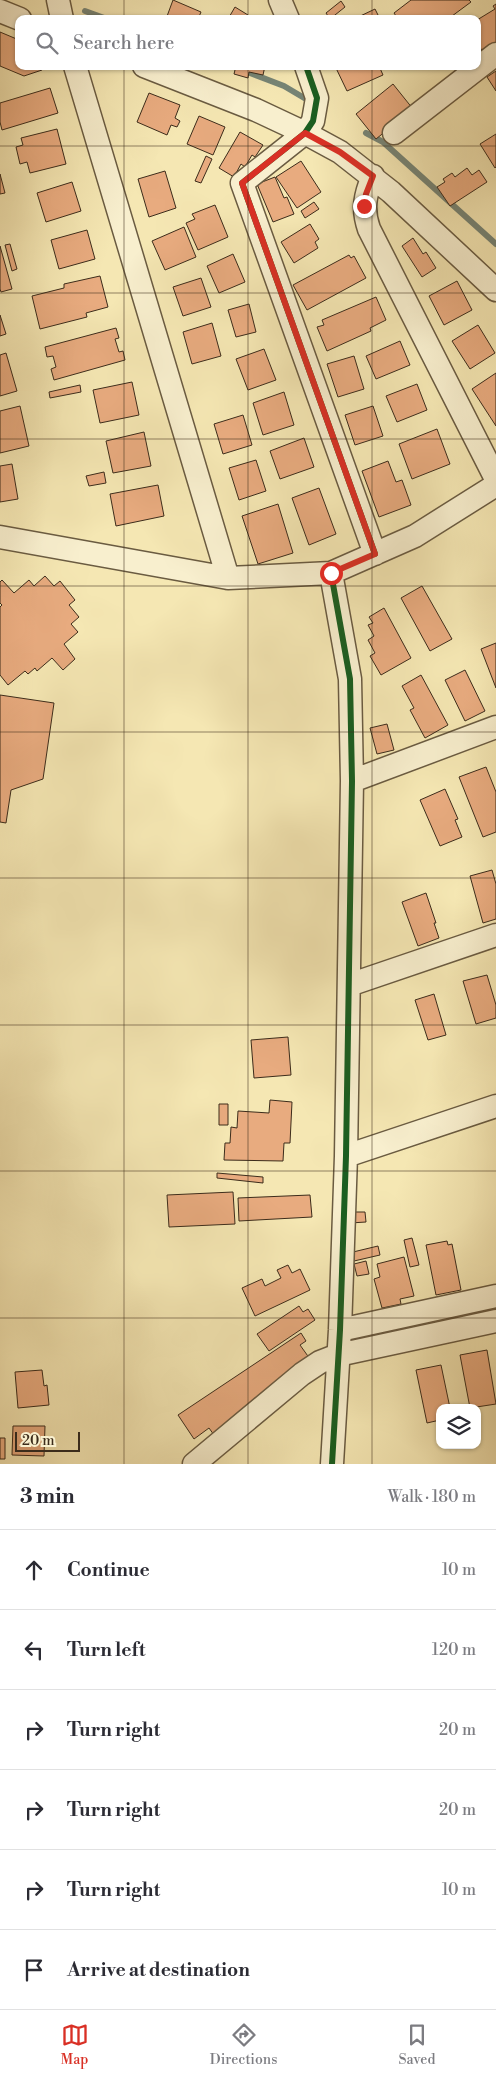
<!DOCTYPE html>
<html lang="en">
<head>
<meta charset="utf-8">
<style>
  body { margin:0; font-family:"Libre Bodoni",serif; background:#f7f7f7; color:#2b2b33 }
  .controls { position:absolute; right:15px; bottom:15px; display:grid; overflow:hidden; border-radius:10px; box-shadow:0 1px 4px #0004 }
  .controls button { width:45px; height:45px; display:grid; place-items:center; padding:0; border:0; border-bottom:1px solid #e1e1e2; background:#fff; color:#2b2b33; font:25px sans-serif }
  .scale { position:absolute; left:15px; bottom:12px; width:65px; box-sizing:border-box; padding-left:5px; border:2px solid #3c2c1b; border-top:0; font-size:14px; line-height:18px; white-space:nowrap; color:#3c2c1b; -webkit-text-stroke:4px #f8efce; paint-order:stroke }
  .stop { position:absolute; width:15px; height:15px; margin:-11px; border:4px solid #d93025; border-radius:50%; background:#fff }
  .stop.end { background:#d93025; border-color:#fff; box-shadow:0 1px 5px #0008 }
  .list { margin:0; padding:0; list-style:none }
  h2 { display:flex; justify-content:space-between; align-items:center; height:65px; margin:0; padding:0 20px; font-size:21px }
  h2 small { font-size:16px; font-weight:400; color:#7c7c81 }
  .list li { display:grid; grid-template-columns:32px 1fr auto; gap:15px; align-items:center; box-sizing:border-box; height:80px; padding:0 20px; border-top:1px solid #e1e1e2 }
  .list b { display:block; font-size:19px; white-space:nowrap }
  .list em { font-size:16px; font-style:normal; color:#7c7c81 }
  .icon { flex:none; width:28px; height:28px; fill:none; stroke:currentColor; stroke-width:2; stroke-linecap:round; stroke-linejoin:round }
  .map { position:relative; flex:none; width:496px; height:1464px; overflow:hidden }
  .search { position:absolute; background:#fff; box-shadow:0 1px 4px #0004; left:15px; right:15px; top:15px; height:55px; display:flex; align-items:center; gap:12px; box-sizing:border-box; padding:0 18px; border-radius:10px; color:#7c7c81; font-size:19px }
  .sheet { height:545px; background:#fff }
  nav { display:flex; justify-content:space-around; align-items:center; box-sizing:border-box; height:70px; border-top:1px solid #e1e1e2; background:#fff; font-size:14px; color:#7c7c81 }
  nav a { display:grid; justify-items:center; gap:2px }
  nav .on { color:#d93025 }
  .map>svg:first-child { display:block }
</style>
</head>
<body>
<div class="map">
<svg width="496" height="1464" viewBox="0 0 496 1464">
  <rect width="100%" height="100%" fill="#f5e7b3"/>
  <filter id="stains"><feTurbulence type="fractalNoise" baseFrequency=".004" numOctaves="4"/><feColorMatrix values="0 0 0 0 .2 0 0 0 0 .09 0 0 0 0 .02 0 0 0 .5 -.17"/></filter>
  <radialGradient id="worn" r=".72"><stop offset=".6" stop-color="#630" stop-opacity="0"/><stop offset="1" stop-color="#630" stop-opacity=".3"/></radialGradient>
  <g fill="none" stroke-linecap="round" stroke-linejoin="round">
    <path stroke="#768475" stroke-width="6" d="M85 11 107 19
      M232 66 284 86 311 102
      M366 133 383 142 496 244"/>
  </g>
  <path fill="#e8ab7f" stroke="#3c2c1b" d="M173 0 201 12 198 19H166Z
    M411 0H469L471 2 448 19H398L394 13Z
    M341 1 345 7 330 19 326 13Z
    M496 4V47L485 55 477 43V20L495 9 493 6Z
    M235 7 248 15 246 19H228Z
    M375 9 380 19H354Z
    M0 32 19 40V66H43L42 70 24 76 0 66Z
    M236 66H265L263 75 249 72 248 78 234 74Z
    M335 66H379L383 75 347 91Z
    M496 71V91L487 77Z
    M393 84 413 109 376 139 356 114Z
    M50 88 58 113 2 130 0 122V103Z
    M149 93 180 105 175 118 180 121 177 127 171 125 167 135 137 122Z
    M199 116 225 127 213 155 187 144Z
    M57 129 66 164 30 173 27 162 20 164 16 147 23 145 21 138Z
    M240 132 263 145 255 157 252 155 245 167 241 164 234 177 219 168Z
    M496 134V167L495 168 480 144Z
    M206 156 212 159 201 183 195 181Z
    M301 161 321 192 297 208 276 177Z
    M467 168 472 175 479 170 487 182 450 206 437 187 445 182 443 179 452 173 455 177Z
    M165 171 176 208 149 217 138 179Z
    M0 174 5 193 0 194Z
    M275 177 284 198 287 197 294 214 273 222 257 184Z
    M72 182 81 211 46 222 37 193Z
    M314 202 319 209 305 218 301 211Z
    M215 205 228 237 198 250 186 223 195 219 192 214Z
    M310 224 319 239 315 242 318 248 294 263 281 242Z
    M184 227 196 257 165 270 152 241Z
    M87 230 95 259 59 269 51 240Z
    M413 238 423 254 426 252 436 268 422 277 402 246Z
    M10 244 17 269 12 271 5 245Z
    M0 246 12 289 1 292 0 289Z
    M233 254 245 282 219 293 207 266Z
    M349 255 351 258 354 256 366 278 307 310 293 285Z
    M100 276 108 307 86 313 87 317 40 329 32 296 64 288V284Z
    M201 278 211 307 183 316 173 287Z
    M457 281 472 310 444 325 429 296Z
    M376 297 386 320 370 328 371 331 327 351 317 327 324 325 322 320Z
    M249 304 256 332 236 337 228 310Z
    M0 315 6 334 0 336Z
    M212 323 221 356 192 364 183 332Z
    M478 325 495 353 470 369 452 341Z
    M116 328 119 338 115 339 119 352 123 351 125 360 54 380 51 369 56 367 53 356 47 357 45 347Z
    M400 341 410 365 376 379 366 356Z
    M264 349 276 380 248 390 236 359Z
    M6 353 17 391 0 396V355Z
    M354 356 364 389 338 397 327 364Z
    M496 373V426L472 389Z
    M132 382 139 415 100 423 93 390Z
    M417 384 427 410 397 422 386 396Z
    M80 385 81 392 50 398 49 392Z
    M284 392 294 425 263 435 253 403Z
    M20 406 29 446 0 453V411Z
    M373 406 383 436 355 445 345 415Z
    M243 415 252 445 223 454 214 424Z
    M437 429 450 464 412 479 399 444Z
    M144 432 151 466 113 473 106 441Z
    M304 438 314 467 280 479 270 451Z
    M256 460 266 491 239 500 229 468Z
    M388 461 396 482 402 480 411 505 379 517 362 471Z
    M12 464 18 499 0 502V466Z
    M104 472 106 483 89 486 86 476Z
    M158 485 164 516 116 526 110 494Z
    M319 488 336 534 309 545 292 498Z
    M278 504 293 553 258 564 242 516Z
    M45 576 54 586 60 581 75 600 69 605 79 617 71 624 78 632 64 644 75 659 63 670 52 658 37 671 35 668 28 674 25 671 8 685 0 675V607L2 605 0 603V582L2 580 14 593 29 580 34 586Z
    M422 586 452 639 430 651 401 598Z
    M384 608 411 658 381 675 370 656 375 653 368 640 374 636 368 625 373 623 369 617Z
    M496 643V688L481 649Z
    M465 670 485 711 465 721 445 680Z
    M421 675 448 725 425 738 410 710 414 708 402 686Z
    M0 695 54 703 43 779 11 790 6 823 0 822Z
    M387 724 394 750 377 754 370 728Z
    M486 767 496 792V832L483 837 459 777Z
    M445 789 458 819 455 820 462 837 440 846 420 800Z
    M492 870 496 884V919L483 923 470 876Z
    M426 893 436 923H434L439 938 418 946 402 902Z
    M487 975 496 1005V1018L476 1024 463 981Z
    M434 994 446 1035 428 1040 415 1000Z
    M288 1037 291 1075 254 1078 251 1040Z
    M270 1100 292 1102 290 1143H284L283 1161 224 1160 225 1143H230L231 1127 237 1128 238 1111 269 1113Z
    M219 1104H228V1125H219Z
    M217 1173 263 1177V1183L217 1178Z
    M233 1192 235 1224 169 1227 167 1195Z
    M310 1195 312 1217 239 1221 238 1198Z
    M350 1212H365L366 1222 350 1223Z
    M412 1238 419 1265 410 1267 404 1240Z
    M447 1241 448 1245 452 1244 461 1290 436 1295 426 1245Z
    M378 1246 380 1255 354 1261 353 1252Z
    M404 1257 414 1296 400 1299 401 1304 382 1308 374 1279 380 1277 377 1264Z
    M366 1261 369 1274 357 1276 354 1264Z
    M288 1265 292 1273 300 1269 310 1290 255 1316 242 1288 262 1279 265 1286 281 1278 277 1270Z
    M299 1306 303 1312 308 1309 315 1320 269 1351 257 1334Z
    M301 1333 306 1341 300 1345 310 1359 214 1435 209 1428 194 1439 178 1415Z
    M487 1350 496 1404 470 1408 460 1355Z
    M441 1365 450 1408H440V1420L427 1423 416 1370Z
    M42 1370 44 1386 47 1385 49 1405 18 1408 15 1372Z
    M13 1426H45L44 1456 12 1455Z
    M0 1438H5V1459H0Z"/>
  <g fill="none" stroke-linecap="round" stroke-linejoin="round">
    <g stroke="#6a5b41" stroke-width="25">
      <path id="minor" d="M58 0 62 19
        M280 0 288 19
        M0 11 20 19
        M75 66 228 578
        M144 66 256 110 305 133 340 152 391 192 496 290
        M306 66 317 98 313 121 305 133 242 183 375 554
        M394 133 496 54
        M373 176C365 195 362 209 369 229L496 479
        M0 537 228 578 331 573 415 536 496 485
        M331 573 350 679 352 781 346 1156 340 1330 332 1464
        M352 781 496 727
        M349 985 496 935
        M346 1156 496 1106
        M340 1330 496 1296
        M194 1464 302 1374 320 1362 338 1355 496 1321"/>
    </g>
    <use href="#minor" stroke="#f8efce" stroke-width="22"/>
    <g stroke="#f8efce" stroke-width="9">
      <path id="cycleway" d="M306 66 317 98 313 121 305 133 242 183 375 554
        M331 573 350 679 352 781 346 1156 340 1330 332 1464"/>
    </g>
    <use href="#cycleway" stroke="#1b5e20" stroke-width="6"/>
  </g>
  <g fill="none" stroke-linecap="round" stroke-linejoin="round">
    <path stroke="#d93025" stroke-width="6" d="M331 573 375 554 242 183 305 133 340 152 373 176 366 194 364 206"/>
  </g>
  <path fill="none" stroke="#3c2c1b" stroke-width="1" stroke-opacity="0.55" d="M124 0V19M248 0V19M372 0V19M124 66V1464M248 66V1464M372 66V1464M0 146H496M0 293H496M0 439H496M0 586H496M0 732H496M0 878H496M0 1025H496M0 1171H496M0 1318H496"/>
  <rect width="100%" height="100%" filter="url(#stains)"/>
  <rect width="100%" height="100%" fill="url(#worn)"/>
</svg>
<div class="controls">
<button><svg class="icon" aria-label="layers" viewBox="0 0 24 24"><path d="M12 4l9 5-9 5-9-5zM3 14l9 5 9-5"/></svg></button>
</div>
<div class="scale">20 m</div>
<div class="stop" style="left:331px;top:573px"></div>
<div class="stop end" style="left:364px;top:206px"></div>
<div class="search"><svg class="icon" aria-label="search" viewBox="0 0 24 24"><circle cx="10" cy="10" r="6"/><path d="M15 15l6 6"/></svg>Search here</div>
</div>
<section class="sheet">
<h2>3 min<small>Walk · 180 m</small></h2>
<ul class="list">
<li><svg class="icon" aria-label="ahead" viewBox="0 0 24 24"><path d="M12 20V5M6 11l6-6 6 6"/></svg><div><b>Continue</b></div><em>10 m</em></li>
<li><svg class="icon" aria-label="left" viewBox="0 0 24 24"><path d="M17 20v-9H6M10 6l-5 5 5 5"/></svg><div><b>Turn left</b></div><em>120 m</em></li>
<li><svg class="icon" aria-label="right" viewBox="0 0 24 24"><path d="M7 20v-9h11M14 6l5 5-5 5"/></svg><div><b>Turn right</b></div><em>20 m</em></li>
<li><svg class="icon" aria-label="right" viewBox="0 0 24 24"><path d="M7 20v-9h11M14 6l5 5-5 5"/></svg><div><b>Turn right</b></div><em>20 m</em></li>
<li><svg class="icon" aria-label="right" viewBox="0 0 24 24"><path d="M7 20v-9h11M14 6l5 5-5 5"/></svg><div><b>Turn right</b></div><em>10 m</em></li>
<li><svg class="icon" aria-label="arrive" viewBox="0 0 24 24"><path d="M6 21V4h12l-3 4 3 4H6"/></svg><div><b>Arrive at destination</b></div></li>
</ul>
</section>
<nav>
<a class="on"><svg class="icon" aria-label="map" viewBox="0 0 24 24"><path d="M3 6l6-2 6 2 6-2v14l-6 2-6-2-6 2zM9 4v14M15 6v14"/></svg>Map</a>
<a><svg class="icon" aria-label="directions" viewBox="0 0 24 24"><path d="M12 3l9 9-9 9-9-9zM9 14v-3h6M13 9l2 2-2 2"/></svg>Directions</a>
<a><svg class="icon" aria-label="saved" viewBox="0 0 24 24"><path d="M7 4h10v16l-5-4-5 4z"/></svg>Saved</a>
</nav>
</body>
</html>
